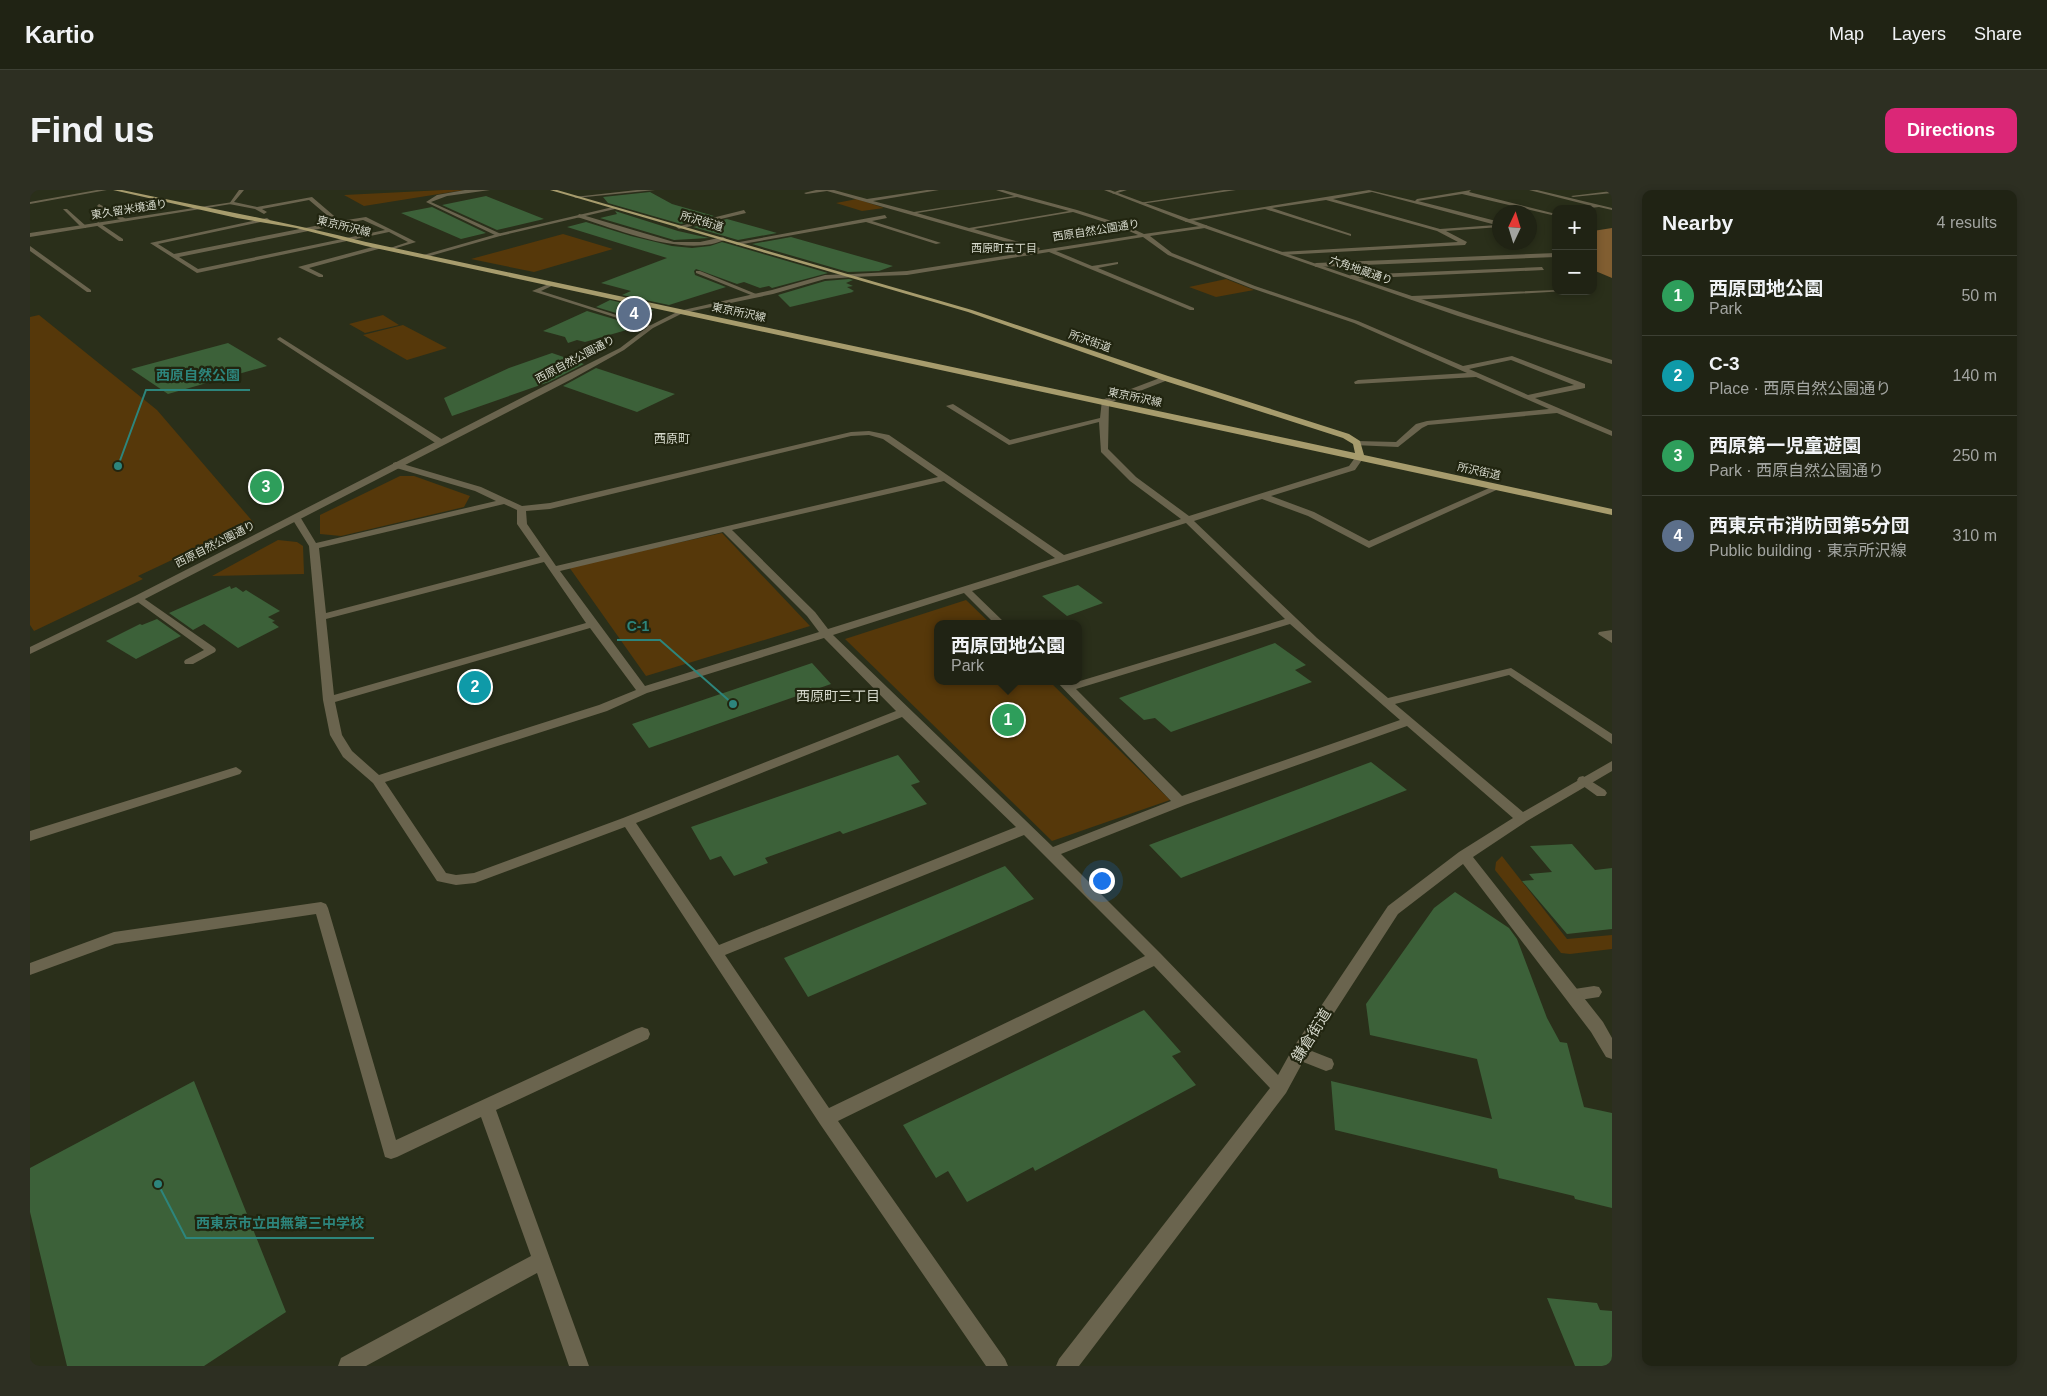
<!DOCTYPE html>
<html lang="en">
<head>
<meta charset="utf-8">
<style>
  body { margin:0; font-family:Helvetica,"Noto Sans JP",sans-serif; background:#2d2f22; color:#f1f3f6 }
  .controls { position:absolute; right:15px; top:15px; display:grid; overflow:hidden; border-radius:10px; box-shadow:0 2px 8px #0003 }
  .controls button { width:45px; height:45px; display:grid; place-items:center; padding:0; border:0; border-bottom:1px solid #3d4034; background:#202314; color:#f1f3f6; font:25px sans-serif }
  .compass { position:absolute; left:1462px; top:15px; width:45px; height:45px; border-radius:50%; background:#202314; box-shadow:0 2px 8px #0003; rotate:4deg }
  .you { position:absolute; left:1071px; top:690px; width:18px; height:18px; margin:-12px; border:4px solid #fff; border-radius:50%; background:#1a73e8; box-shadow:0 0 0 8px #1a73e833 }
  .badge { display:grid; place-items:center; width:32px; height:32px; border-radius:50%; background:#db2777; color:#fff; font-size:16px; font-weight:700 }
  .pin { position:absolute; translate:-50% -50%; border:2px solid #fff; box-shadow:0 1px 5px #0006 }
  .popup { position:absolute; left:904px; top:430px; width:148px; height:65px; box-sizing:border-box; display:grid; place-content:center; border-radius:10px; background:#202314; filter:drop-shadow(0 1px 4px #0005); font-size:16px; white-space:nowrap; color:#a2a4a0 }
  .popup b { font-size:19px; color:#f1f3f6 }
  .popup::after { content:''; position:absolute; left:50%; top:100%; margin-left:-10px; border:10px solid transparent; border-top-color:#202314 }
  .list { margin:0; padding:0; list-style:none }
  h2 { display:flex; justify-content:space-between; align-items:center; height:65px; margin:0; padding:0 20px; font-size:21px }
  h2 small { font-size:16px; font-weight:400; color:#a2a4a0 }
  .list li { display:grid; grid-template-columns:32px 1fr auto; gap:15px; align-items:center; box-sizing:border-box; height:80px; padding:0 20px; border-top:1px solid #3d4034 }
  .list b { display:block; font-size:19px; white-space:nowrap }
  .list p { margin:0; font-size:16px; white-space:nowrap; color:#a2a4a0 }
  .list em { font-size:16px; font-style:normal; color:#a2a4a0 }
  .map { position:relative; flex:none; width:1582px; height:1176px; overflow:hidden; border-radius:10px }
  header { display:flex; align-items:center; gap:30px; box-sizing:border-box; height:70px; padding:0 25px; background:#202314; border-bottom:1px solid #3d4034 }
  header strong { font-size:24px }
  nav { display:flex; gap:28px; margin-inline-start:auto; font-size:18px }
  .intro { display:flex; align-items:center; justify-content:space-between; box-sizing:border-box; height:120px; padding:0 30px }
  h1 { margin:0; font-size:35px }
  .button { padding:12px 22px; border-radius:10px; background:#db2777; color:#fff; font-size:18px; font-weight:700 }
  main { display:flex; gap:30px; padding:0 30px }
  aside { flex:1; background:#202314; border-radius:10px; box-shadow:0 2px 8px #0003 }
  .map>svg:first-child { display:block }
</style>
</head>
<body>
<header>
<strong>Kartio</strong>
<nav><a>Map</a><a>Layers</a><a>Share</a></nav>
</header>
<div class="intro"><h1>Find us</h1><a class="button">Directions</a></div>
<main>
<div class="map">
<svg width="1582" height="1176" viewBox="0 0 1582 1176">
  <rect width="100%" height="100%" fill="#2a2f1a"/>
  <path fill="#56380a" d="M414 0H434L334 16 314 5Z
    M827 9 854 18 832 21 806 13Z
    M533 44 583 59 504 82 441 69Z
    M1196 89 1224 100 1186 107 1159 97Z
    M9 125 127 220 224 333 186 355 178 353 108 386 113 389 4 441 0 435V127Z
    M353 125 369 135 335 143 319 134Z
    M373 135 417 158 377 170 333 145Z
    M370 286H384L440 306 434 317 311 346 290 344V325Z
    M692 343 780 436 616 486 539 377Z
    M248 350 267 352 273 356 274 384 182 386Z
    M936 410 961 434H908V491H1019L1140 610 1022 651 815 449Z
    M1472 666 1537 749 1582 745V759L1540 764 1531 763 1465 680 1466 672Z"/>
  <path fill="#815e31" d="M1582 38V88L1563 80V41Z"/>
  <path fill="#3c6139" d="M620 2 642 14 684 26 651 34 578 13 573 7Z
    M456 6 514 29 467 40 412 15Z
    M402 17 456 43 431 49 371 23Z
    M585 21 648 41 679 48 644 50 570 28 587 24Z
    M697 29 747 43 708 50 663 37Z
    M556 32 601 46 642 56 662 58 680 56 692 52 798 83 742 98 739 96 730 98 714 92 707 94 666 79 664 81 665 85 696 97 639 115 592 105 601 101 571 93 637 68 537 37Z
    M761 47 863 76 849 81 818 82 722 54Z
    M819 89 823 90 816 93 823 96 817 97 824 101 822 102H823L760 117 748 105 795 91Z
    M580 110 624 120 603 128 566 117Z
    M557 121 594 132 589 134 600 139 555 152 547 150 538 153 535 147 513 141Z
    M198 153 237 176 138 204 101 179Z
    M522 163 554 174 519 192 422 226 414 208 479 178Z
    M566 178 645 204 607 222 533 196Z
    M1048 395 1073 413 1037 426 1012 406Z
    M200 396 201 399 206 397 213 402 216 400 250 421 238 427 245 431 242 432 249 437 208 458 174 434 163 440 139 423Z
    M127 429 151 446 106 469 76 451 110 434 112 435Z
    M1245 453 1276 475 1265 480 1282 492 1141 542 1125 528 1114 530 1089 508Z
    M782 473 801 494 619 558 602 534Z
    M868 565 890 592 881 595 897 614 813 644 810 641 735 668 738 673 704 686 691 666 680 670 661 637Z
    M1341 572 1377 600 1151 688 1119 655Z
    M1542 654 1565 680 1582 678V739L1537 744 1492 691 1504 690 1499 684 1522 682 1500 656Z
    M975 676 1004 709 778 807 754 768Z
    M1425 702 1479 738 1487 749 1517 828 1530 852 1537 853 1554 917 1582 923V1018L1545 1009 1544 1006 1469 988 1467 979 1305 940 1301 891 1462 929 1447 869 1340 845 1336 814 1404 718Z
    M1114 820 1151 862 1142 866 1166 895 1005 981 1003 977 937 1012 918 981 906 988 873 935Z
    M164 891 256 1122 174 1176H37L0 1022V978Z
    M1517 1108 1567 1113 1570 1120 1582 1121V1176H1545Z"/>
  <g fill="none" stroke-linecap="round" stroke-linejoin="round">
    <path fill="#6a644e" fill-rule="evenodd" d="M435 0H460L417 6 401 12 471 44V46H467L396 12 407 5Z
      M549 24 644 52H670L693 47 696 49C658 69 586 39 547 27Z
      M250 147 413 250 414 252 407 254 248 150 247 149Z
      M109 405 185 458 186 460 185 462 163 474H155L154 472 155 470 174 460 105 410 104 408Z
      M1553 586 1575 600 1577 603 1575 606H1567L1549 593 1547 590 1549 587Z
      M1564 796 1569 797 1572 802 1569 807 1543 811 1538 810 1535 805 1538 800Z
      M1269 856 1302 869 1304 874 1302 879 1296 881 1263 868 1261 863 1263 858Z"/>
    <path fill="#6a644e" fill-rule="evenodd" d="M67 0H77L0 14V12Z
      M209 0H214L204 12 227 17 282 7 310 31 336 27 386 52 360 60V58L378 52 359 42 167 83 120 53 237 28 240 30 128 54 144 64 305 32 279 10 232 19 237 22 234 24 225 19 199 14ZM333 30 355 40 168 79 149 67Z
      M607 0H625L546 8 544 7Z
      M786 0H804L837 9 897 0H909L843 11 884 22 984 6 966 0H973L1047 20 1094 35 1114 44 1177 35 1175 38 1120 46 1142 63 1225 96 1328 131 1433 176 1482 166 1555 194V198L1505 208 1582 241V246L1527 223 1398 235 1392 238 1368 257 1324 255 1323 253 1327 251 1366 252 1386 234 1397 231 1519 219 1446 187 1325 194 1324 192 1328 190 1437 183 1324 133 1221 98 1138 65 1113 47 1026 61 1062 76 1088 72V74L1068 78 1164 118V120H1160L1019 62 877 85 821 87 823 84 877 81 1108 45 1090 37 1043 22 944 39 1010 58 1008 61 797 1 776 4 774 3ZM987 7 1039 21 939 38 887 23ZM1481 170 1544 195 1498 205 1439 179Z
      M1090 0H1097L1084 4 1082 3Z
      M1194 0H1206L1111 14 1109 13Z
      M1339 0 1385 11 1387 9 1441 0 1439 2 1526 24V26L1432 4 1388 11 1470 32V37L1416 41 1437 52 1435 55 1252 65 1250 62 1428 52 1407 41 1296 10 1242 18 1321 44V46L1235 19 1156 32 1153 30ZM1342 2 1466 35 1410 39 1303 9Z
      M1499 0H1507L1582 18V20L1569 17 1552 19 1562 16Z
      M1582 1V3L1543 7 1541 6Z
      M69 14 96 29 97 30 92 31 67 16Z
      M583 17 585 19 470 46 393 68 390 66 467 44Z
      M33 19H37L56 36V38H52Z
      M714 20 716 23 649 39 646 37Z
      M855 25 857 28 842 31 911 53 906 54 836 32 707 55 704 53Z
      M68 32 93 49V51H89L66 35Z
      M350 55 352 58 279 78 293 85V87H289L268 77Z
      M0 56 61 100V102H57L0 61Z
      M1526 63V67L1286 77 1283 75 1286 73Z
      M1512 77 1514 80 1321 89 1318 87 1321 85Z
      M666 81H670L731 106 726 107 666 83Z
      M521 93 526 94 511 101 624 137 619 138 502 101Z
      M1526 100V101H1536L1382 110 1379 108 1382 106Z
      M1135 186H1138V190L1079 213 1078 259 1106 287 1159 326 1319 276 1327 265H1330L1334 267 1325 280 1241 306 1284 322 1339 351 1466 295 1473 297 1339 358 1278 326 1232 309 1164 331 1287 448 1358 508 1481 478 1582 544V554L1479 485 1365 514 1493 622 1582 571V581L1497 631 1443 667 1573 832 1582 848V869L1576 867 1561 842 1433 674 1368 724 1275 868 1256 903 1049 1176H1026L1029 1169 1240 898 1124 776 808 931 975 1169 978 1176H956L790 934 595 637 445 693 426 695 407 691 343 593 313 567 300 545 293 510 279 356 261 327 266 324 269 325 286 353 466 311 445 301 363 277V273L366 272 451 297 492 316 520 313 821 242 839 241 859 245 1034 365 1151 329 1100 291 1071 262 1069 232 979 255 916 216 923 214 980 250 1070 228 1072 210ZM839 245 853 249 908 287 526 376 497 334 496 321 520 319 821 246ZM914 291 1025 368 798 439 785 422 702 340ZM474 314 487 320V334L510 367 296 423 289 358ZM1156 333 1255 429 1040 494 1038 491H1026L1141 611 1023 657 803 445 934 403 965 434H976L942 401ZM693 342 777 426 789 442 615 496 530 381ZM514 372 556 433 304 505 296 429ZM1260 434 1370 530 1152 606 1046 499ZM560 438 606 500 569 515 349 585 322 561 312 545 305 512ZM794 448 866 521 593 628 444 683 426 685 416 683 355 592 577 521 617 503ZM872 527 986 637 689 755 606 633ZM1377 536 1483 628 1429 662 1358 716 1263 858 1248 885 1131 764 1031 664 1155 615ZM994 645 1115 766 799 918 695 765Z
      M1582 440V453L1568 444 1569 442Z
      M206 577 212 581 210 584 0 651V641Z
      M291 712 296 714 298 718 366 950 606 839 612 837 618 839 620 844 618 849 466 920 559 1176H539L507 1083 336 1176H308L311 1168 501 1066 451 927 367 967 361 969 355 967 286 724 85 754 0 785V773L84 742Z"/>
    <path fill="#6a644e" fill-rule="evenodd" d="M1074 0H1080C1246 62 1413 118 1582 170V174L1428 126 1154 31Z
      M203 12 201 14 0 47V43Z
      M823 84 825 87 795 89 743 104 653 123 623 138 594 160 542 189 113 410 0 464V457L105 406 536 185 590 158 619 136 649 121 742 100 795 85Z"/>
    <path fill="#a79c6d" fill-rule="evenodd" d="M83 0H92C173 17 256 32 336 52L1325 263 1323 254 1313 248 1132 190 938 122 520 0H527L942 120 1138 186 1319 244 1330 251 1334 265 1582 319V325L336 56 266 38 207 28Z"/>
  </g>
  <g text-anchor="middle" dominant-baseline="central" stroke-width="4.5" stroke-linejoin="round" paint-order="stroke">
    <g font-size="11" fill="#d6d9cc" stroke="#212510">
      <text transform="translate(99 19) rotate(-9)">東久留米境通り</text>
      <text transform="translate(672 31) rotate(16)">所沢街道</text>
      <text transform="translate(314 36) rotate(14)">東京所沢線</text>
      <text transform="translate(1066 40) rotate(-9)">西原自然公園通り</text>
      <text transform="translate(1331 80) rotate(19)">六角地蔵通り</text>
      <text transform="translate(709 122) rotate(12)">東京所沢線</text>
      <text transform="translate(1060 151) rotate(19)">所沢街道</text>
      <text transform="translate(545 169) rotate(-28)">西原自然公園通り</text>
      <text transform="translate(1105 207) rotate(12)">東京所沢線</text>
      <text transform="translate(1449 281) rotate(12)">所沢街道</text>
      <text transform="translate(185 354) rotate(-27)">西原自然公園通り</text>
    </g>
    <g font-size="11" fill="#d6d9cc" stroke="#212510">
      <text x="974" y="58">西原町五丁目</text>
    </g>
    <g font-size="12" fill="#d6d9cc" stroke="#212510">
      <text x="642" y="249">西原町</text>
    </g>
    <g font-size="14" fill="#d6d9cc" stroke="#212510">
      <text x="808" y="506">西原町三丁目</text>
    </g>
    <g font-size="15" fill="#d6d9cc" stroke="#212510">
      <text transform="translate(1281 845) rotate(-58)">鎌倉街道</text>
    </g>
  </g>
  <path fill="none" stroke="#2d857c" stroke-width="2" d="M88 276L116 200H220M703 514L630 450H587M128 994L156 1048H344"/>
  <g fill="#2d857c" stroke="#212510" stroke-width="2">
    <circle cx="88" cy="276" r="5"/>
    <circle cx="703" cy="514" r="5"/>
    <circle cx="128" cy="994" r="5"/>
  </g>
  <g font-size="14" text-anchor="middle" font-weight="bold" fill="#2d857c" stroke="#212510" stroke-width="4.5" stroke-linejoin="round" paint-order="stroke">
    <text x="168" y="190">西原自然公園</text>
    <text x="608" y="441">C-1</text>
    <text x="250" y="1038">西東京市立田無第三中学校</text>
  </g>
</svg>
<div class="controls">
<button>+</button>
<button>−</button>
</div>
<svg class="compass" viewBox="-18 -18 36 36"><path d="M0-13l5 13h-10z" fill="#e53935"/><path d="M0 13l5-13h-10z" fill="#a2a4a0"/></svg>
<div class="you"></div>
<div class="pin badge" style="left:978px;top:530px;background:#2e9e5b">1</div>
<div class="popup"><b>西原団地公園</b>Park</div>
<div class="pin badge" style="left:445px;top:497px;background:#0f9aa8">2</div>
<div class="pin badge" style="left:236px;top:297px;background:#2e9e5b">3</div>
<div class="pin badge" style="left:604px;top:124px;background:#5c6f8a">4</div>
</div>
<aside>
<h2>Nearby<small>4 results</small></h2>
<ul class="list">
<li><span class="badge" style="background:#2e9e5b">1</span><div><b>西原団地公園</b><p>Park</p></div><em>50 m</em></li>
<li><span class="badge" style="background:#0f9aa8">2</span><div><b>C-3</b><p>Place · 西原自然公園通り</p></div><em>140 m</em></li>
<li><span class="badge" style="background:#2e9e5b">3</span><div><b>西原第一児童遊園</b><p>Park · 西原自然公園通り</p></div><em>250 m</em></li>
<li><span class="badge" style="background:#5c6f8a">4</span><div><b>西東京市消防団第5分団</b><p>Public building · 東京所沢線</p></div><em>310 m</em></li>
</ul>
</aside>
</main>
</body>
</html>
